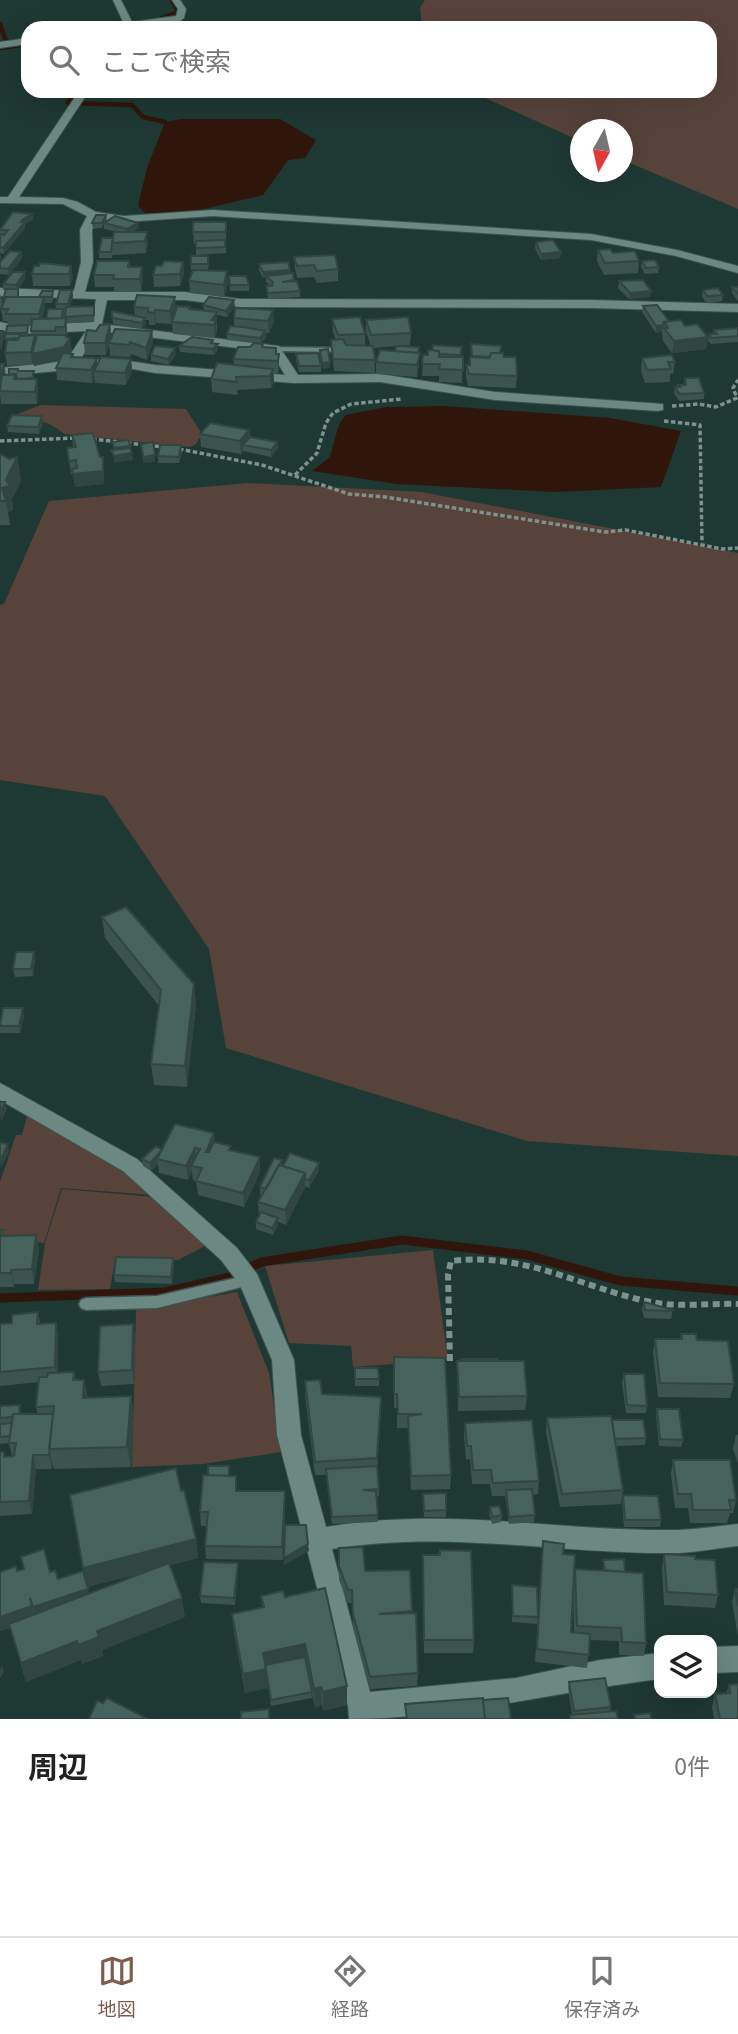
<!DOCTYPE html>
<html lang="ja">
<head>
<meta charset="utf-8">
<style>
  body { margin:0; font-family:Georgia,"Noto Sans JP",serif; background:#f2f2f2; color:#222 }
  .controls { position:absolute; right:21px; bottom:21px; display:grid; overflow:hidden; border-radius:14px; box-shadow:0 7px 28px #0002 }
  .controls button { width:63px; height:63px; display:grid; place-items:center; padding:0; border:0; border-bottom:2px solid #e0e0e0; background:#fff; color:#222; font:35px sans-serif }
  .compass { position:absolute; left:570px; top:119px; width:63px; height:63px; border-radius:50%; background:#fff; box-shadow:0 7px 28px #0002; rotate:188deg }
  .list { margin:0; padding:0; list-style:none }
  h2 { display:flex; justify-content:space-between; align-items:center; height:91px; margin:0; padding:0 28px; font-size:30px }
  h2 small { font-size:23px; font-weight:400; color:#767676 }
  .icon { flex:none; width:38px; height:38px; fill:none; stroke:currentColor; stroke-width:2; stroke-linecap:round; stroke-linejoin:round }
  .map { position:relative; flex:none; width:738px; height:1719px; overflow:hidden }
  .search { position:absolute; background:#fff; box-shadow:0 7px 28px #0002; left:21px; right:21px; top:21px; height:77px; display:flex; align-items:center; gap:18px; box-sizing:border-box; padding:0 24px; border-radius:21px; color:#767676; font-size:26px }
  .sheet { height:217px; background:#fff }
  nav { display:flex; justify-content:space-around; align-items:center; box-sizing:border-box; height:98px; border-top:2px solid #e0e0e0; background:#fff; font-size:19px; color:#767676 }
  nav a { display:grid; justify-items:center; gap:4px }
  nav .on { color:#805b4c }
  .map>svg:first-child { display:block }
</style>
</head>
<body>
<div class="map">
<svg width="738" height="1719" viewBox="0 0 738 1719">
  <rect width="100%" height="100%" fill="#1e3834"/>
  <path fill="#58433a" d="M425 0H738V209L623 160 622 130H580V141L470 91H710V28H422L420 8Z
    M41 405 186 409 202 434 196 444 190 447 64 434C48 420 34 419 13 419L15 415Z
    M248 483 422 492 738 553V1156L527 1141 226 1048 209 949 105 796 0 780V605L4 604 49 501Z
    M27 1116 119 1169 153 1195 61 1188 44 1243 0 1238V1182L16 1135H22Z
    M62 1189 154 1197 205 1246 178 1260 115 1259 110 1289 38 1290 45 1243Z
    M433 1250 448 1360 353 1367 351 1346 289 1343 265 1266Z
    M237 1292 269 1373 281 1452 203 1464 132 1467 136 1310Z"/>
  <path fill="#30150a" d="M181 119H280L316 140 305 158 288 160 263 195 204 209 148 216 138 206 147 168 165 122Z
    M445 406 610 418 681 431 661 487 555 492 397 484 312 471 330 457 339 424 346 415 386 407Z"/>
  <g fill="none" stroke-linecap="round" stroke-linejoin="round">
    <path stroke="#30150a" stroke-width="4.5" d="M162 18 178 12 172 0
      M0 24 5 39 13 46
      M92 28 122 23 118 28
      M0 48 28 44
      M76 91 68 103 132 105 143 117 165 122"/>
    <path stroke="#30150a" stroke-width="9" d="M0 1298 165 1292 230 1277 261 1262 402 1240 527 1255 620 1281 738 1291"/>
    <g stroke="#3c5350" stroke-width="3">
      <path id="service" d="M272 347 346 348 350 350 346 352 275 351H272Z
        M249 1275 254 1276 256 1280 254 1284 157 1308 86 1310 81 1308 79 1304 81 1300 86 1298 157 1296Z"/>
    </g>
    <g stroke="#3c5350" stroke-width="2">
      <path id="minor" d="M113 0H121L132 22 176 16 178 9 172 0H180L186 9 184 18 180 21 130 28H108L124 24Z
        M28 38V44L0 48V42Z
        M79 91H89L19 197 63 198 78 202 96 212 124 216 213 210 591 234 677 250 738 266V273L676 256 591 240 213 216 124 222 97 219 92 230 93 262 85 292H185L240 299 591 300 738 304V312L591 308 240 307 185 300H107L102 324 279 346 298 375 380 374 495 392 663 404V410L658 411 495 400 380 382 294 383 155 373 116 366 0 376V368L66 361 86 331 18 334 0 330V322L18 326 92 322 96 299 0 296V288L74 291 81 262 80 230 87 216 63 204 0 203V197H8ZM98 331 271 352 285 375 155 365 116 359 80 360Z
        M0 1083 137 1159 237 1248 257 1274 294 1360 301 1435 326 1527C449 1506 558 1532 679 1530 699 1529 718 1526 738 1524V1546C718 1548 699 1552 679 1553 562 1555 448 1529 332 1549L370 1692 516 1678 600 1660 659 1653V1679C556 1692 451 1719 349 1719L348 1706 277 1435 272 1360 240 1285 221 1260 123 1171 0 1100Z
        M738 1646V1672L712 1673V1647Z"/>
    </g>
    <path stroke="#7d918e" stroke-width="3.5" stroke-dasharray="4.5 2.5" stroke-linecap="butt" d="M672 406 699 404 716 407 737 398 733 388 738 380
      M664 421 700 425 702 543
      M92 439 163 447
      M0 441 76 438
      M179 449 262 465 349 494 385 497 605 532 626 530 722 549 738 548
      M295 475 317 453 326 423 333 413 351 404 402 399"/>
    <path stroke="#7d918e" stroke-width="6" stroke-dasharray="7 4.5" stroke-linecap="butt" d="M450 1361 448 1275 451 1261C524 1252 578 1286 646 1301 676 1308 707 1303 738 1304"/>
    <use href="#service" fill="#6b8883" fill-rule="evenodd"/>
    <use href="#minor" fill="#6b8883" fill-rule="evenodd"/>
  </g>
  <path fill="#3c5450" fill-rule="evenodd" d="M32 214 33 220 25 224V228L4 254 0 253 1 258 0 259V230Z
    M107 221 139 228 132 232 148 244 146 253 113 255V254L112 258H99V252L118 232 104 229V225L102 228 93 229 92 223Z
    M226 222V253L196 255V244H194L193 232Z
    M536 242 561 252 560 258 541 260 535 248Z
    M598 250 639 261 638 273 604 275 597 261Z
    M21 252 22 258 9 275 0 274V262Z
    M294 257 338 269V281L317 283 314 277 297 278 295 269Z
    M129 261 130 267 143 279 141 291H114V287H95L94 275Z
    M642 261 659 267 658 273 645 274 641 267Z
    M183 262 184 274 180 286 154 287 153 275Z
    M209 262 208 270 228 283 224 297 190 293 189 281 193 270H191V264Z
    M259 264 291 273 300 291V297L268 299 266 286H271L266 282V278H263L259 270Z
    M39 266H71L73 278 70 286H33L32 274Z
    M25 272V279L18 289 19 297H54L52 303H44L45 309 42 319H46L56 309V304L72 290 73 296 70 307 95 312 94 322 66 323 67 335 72 350 69 354H73L74 357 97 358V364L131 359 132 371 126 385 95 383V378L92 383 57 380 56 368 59 361 34 366 33 361 32 364 7 366 5 353 6 345 5 334H6L7 326H8L7 321H3L1 309H0V294L2 300V307L6 290H3V284ZM28 326H31V335H28Z
    M229 276 249 285V291H230Z
    M619 281 651 291 650 297 629 299 618 288Z
    M732 287H738V301L732 293Z
    M703 290 723 295 722 301 706 303 702 296Z
    M175 297 171 324 156 323 155 325H149V320H145L146 324 142 329 113 324 112 311 135 316 134 307Z
    M203 305 235 306 227 317 217 315V333L214 338 173 334 172 322 190 307V309L204 310Z
    M643 306 669 321 685 326 708 337 706 349 672 353 663 341 662 331 656 333 642 312Z
    M235 308 274 322 269 333H266V337L261 344 263 347 276 354H279V366L278 373H274V382L271 388 237 390 238 395 212 392 211 379 234 365 233 359 254 343 227 340V334L234 326V318Z
    M332 319 365 334V346H371L366 332V320L411 333 410 345 397 346 419 353V365L417 377 376 374V362L395 351 396 346 374 348 375 373 334 371 331 340H336L333 332Z
    M110 324 111 336 152 331 153 343 147 360 131 354 130 357 110 356 109 345 106 355H85L84 343 96 331Z
    M738 328V342L711 344 708 341 709 334H713L714 330Z
    M213 340V343L218 350 214 355 180 352 179 346Z
    M462 347 461 357H463L462 383 439 382V376H422L423 355H428Z
    M501 353 517 376 516 388 468 386 466 377V365H469L470 357Z
    M176 354 169 365 151 361V355Z
    M296 354 321 366V372H299L296 360Z
    M642 358 675 362 673 374H670V382L645 383 641 371Z
    M0 364 6 375 18 371H34V379H37L38 391 37 404H1L0 394Z
    M685 378 704 393V399L679 401 674 393 675 387H678V385H684Z
    M43 423 39 434 8 432 7 426Z
    M249 430 250 437 277 442 278 448 271 457 243 451 241 454 201 447 200 434Z
    M72 435 100 457H103L104 484 75 487 73 474H71L67 448H73Z
    M181 445 182 452 179 463H158V456Z
    M0 455 9 459 17 457 21 481 12 499 13 510 8 512 10 525H0Z
    M102 917 194 984 196 1005 187 1087 154 1085 151 1064 159 1006 105 938Z
    M35 959 33 976 15 977 13 969Z
    M24 1016 20 1033H0V1022Z
    M215 1142 231 1150 260 1157V1172L244 1207 198 1195 196 1181 193 1180 192 1172 188 1180 159 1173 158 1164 151 1171 143 1166 142 1159 162 1150Z
    M282 1160V1166L319 1163V1170L309 1188 305 1186 286 1225 278 1222V1225L273 1235 256 1229V1222L259 1216 258 1202 262 1195 260 1194V1187Z
    M0 1230H3L4 1236 36 1235 39 1250 34 1284H14V1287H0Z
    M174 1265 172 1284 115 1282 114 1275Z
    M644 1302 673 1310 671 1319 644 1318 642 1309Z
    M38 1312 40 1324 56 1323 58 1337V1372H74L75 1380H84L88 1398 131 1396 134 1416 131 1467 54 1469 52 1464V1469H36L32 1514 0 1516V1452L5 1457 12 1456 9 1443 0 1444V1406L21 1412V1414H38L36 1407 39 1382 0 1386V1324L12 1323Z
    M133 1324 135 1338 134 1384 101 1386 98 1372Z
    M681 1334 697 1340 734 1384 730 1398 658 1397 653 1353 655 1339H680Z
    M394 1357 451 1475 450 1489 411 1490 408 1428H397V1408H394Z
    M457 1361H497L527 1396 525 1410 458 1411Z
    M355 1368 379 1379V1386H355Z
    M624 1374 647 1406 646 1413H626L622 1382Z
    M305 1381 322 1394 381 1411 377 1472 379 1489V1496L376 1497 378 1522 332 1524 326 1475H315L305 1395Z
    M657 1409 683 1440 681 1447 659 1446 656 1416Z
    M547 1418 612 1421 646 1438 645 1445 616 1446 623 1490 621 1504 560 1507 546 1432Z
    M465 1423 539 1481 538 1494 533 1495 535 1515 534 1522 509 1524 505 1496H492L490 1484H472L470 1459 466 1460 464 1437Z
    M736 1435H738V1464L733 1449Z
    M673 1460 736 1500 733 1513H730L727 1523H690L688 1508H675L671 1474Z
    M230 1476 238 1491H285V1505L283 1560 206 1559 205 1546 207 1526H201L200 1512Z
    M181 1491 196 1539 198 1558 170 1565 185 1617 102 1650 103 1656 82 1664 81 1660 26 1682 10 1628 0 1631V1572H50L58 1579 89 1594 146 1572 87 1587Z
    M623 1495 661 1520 660 1527H624L622 1502Z
    M423 1501 446 1510V1517H424Z
    M490 1507 502 1515 501 1522 492 1524 489 1514Z
    M543 1541 563 1554 573 1582 575 1569 603 1570V1560L625 1572 646 1643 644 1656 619 1655V1641L590 1640 587 1668 535 1662ZM573 1582 574 1632H571Z
    M339 1548 365 1571 410 1570 412 1613 418 1673 417 1686 370 1689 353 1627 352 1603H348L339 1580Z
    M664 1554 695 1559 718 1595 715 1608 664 1605 662 1568Z
    M423 1555H440L474 1640 473 1653H424Z
    M238 1570 235 1605 201 1603 200 1596Z
    M512 1585 538 1617 537 1624 512 1622Z
    M735 1589H738V1637L732 1602Z
    M261 1596 285 1597 347 1705 323 1711 322 1705 315 1708 310 1683 312 1698 271 1706 267 1679 268 1688 245 1693 234 1633 232 1614 262 1607Z
    M569 1682 611 1707 610 1711 618 1719H569L570 1715H572L568 1688Z
    M729 1685 738 1719H714L712 1707 715 1694H726Z"/>
  <path fill="#314541" d="M32 214 33 220 25 224V228L4 254 3 248 22 220Z
    M106 215 107 221 104 223V225L102 228V223Z
    M138 223 139 228 127 235V229Z
    M147 232 148 244 146 253 145 241Z
    M21 252 22 258 9 275 8 269Z
    M561 252 560 258 541 260V254Z
    M183 262 184 274 180 286V274Z
    M71 266 73 278 70 286 69 274Z
    M142 267 143 279 141 291 140 279Z
    M290 270 291 276H266V278H263V272Z
    M227 271 228 283 224 297V285Z
    M25 272V279L18 289 19 307 16 285Z
    M72 290 73 296 69 311 68 304Z
    M651 291 650 297 629 299 630 293Z
    M44 297 45 309 40 326 39 314Z
    M175 297 176 309 171 324 170 311Z
    M234 300 235 306 227 317 226 311Z
    M155 310 156 323 155 325 154 313Z
    M273 310 274 322 269 333 268 321Z
    M217 312V324L216 326 217 333 214 338V325L212 320Z
    M66 318 67 330 66 337 67 335 68 342 70 338 72 350 65 359 34 366 33 361 32 364 31 352 35 335 37 347 67 343 65 327Z
    M145 318 146 324 142 329V323Z
    M110 324 111 336 106 355 105 343Z
    M663 325 662 331 656 333V326Z
    M3 331 4 337 1 353 0 347Z
    M152 331 153 343 147 360 146 348Z
    M265 331 266 337 260 344V338Z
    M708 337 706 349 672 353 674 341Z
    M218 344V350L214 355 213 349Z
    M419 347V365L417 377V365Z
    M175 348 176 354 169 365 168 359Z
    M279 354V366L278 373V361Z
    M97 358 98 371H94L95 378 92 383 91 370Z
    M131 359 132 371 126 385 125 373Z
    M330 362V368L323 369 322 363Z
    M4 364 6 377 2 390 0 377Z
    M273 369 274 382 271 388 270 376Z
    M37 379 38 391 37 404 35 392Z
    M42 416 43 423 39 434 38 427Z
    M249 430 250 443 243 445V451L241 454 240 441Z
    M277 442 278 448 271 457V450Z
    M132 453 133 460 114 463V456Z
    M155 455V462L143 463V457Z
    M17 457 21 481 12 499 13 510 8 512 6 501 2 488Z
    M103 457 104 484 75 487 73 474Z
    M34 952 35 959 33 976 31 969Z
    M194 984 196 1005 187 1087 185 1066Z
    M23 1008 24 1016 20 1033 19 1026Z
    M5 1102 7 1109 1 1122 0 1113Z
    M214 1133 216 1148 207 1166 206 1152Z
    M8 1144 9 1152 1 1168 0 1161Z
    M195 1148 196 1162 191 1166 192 1172 188 1180 186 1166Z
    M162 1151 157 1159 158 1164 151 1171 150 1163Z
    M260 1157V1172L244 1207 243 1193Z
    M319 1163V1170L309 1188V1180Z
    M305 1173V1188L286 1225 285 1210Z
    M278 1218V1225L273 1235 272 1228Z
    M36 1235 39 1250 34 1284 32 1269Z
    M173 1258 174 1265 172 1284 171 1277Z
    M11 1270 14 1284V1287L11 1273Z
    M56 1323 58 1337V1381L55 1367Z
    M133 1324 135 1338 134 1384 132 1370Z
    M84 1380 88 1400 83 1398Z
    M131 1396 134 1416 131 1467 127 1447Z
    M50 1451 52 1464V1469L49 1455Z
    M33 1455 36 1469 32 1514 29 1501Z
    M285 1491V1505L283 1560 282 1547Z
    M196 1539 198 1558 87 1587 83 1568Z
    M308 1544 309 1551 284 1565V1558Z
    M238 1563V1570L235 1605 234 1598Z
    M88 1589 90 1602 37 1620 33 1607Z
    M182 1598 185 1617 102 1650 103 1656 82 1664 78 1645 97 1631Z
    M32 1606 35 1619 0 1631V1617Z
    M77 1641 81 1660 26 1682 21 1663Z
    M305 1644 306 1662 266 1671 268 1688 245 1693 243 1674 263 1653Z
    M2 1665 4 1672 0 1678V1669Z
    M347 1686V1705L323 1711V1692Z
    M321 1687 322 1705 315 1708 314 1689Z"/>
  <path fill="#46625d" stroke="#314541" stroke-width="2" d="M13 212 32 214 22 220 21 222H25L3 248 0 247V234L4 235 8 230H0Z
    M96 215H106L102 223H92Z
    M115 216 138 223 127 229 104 223Z
    M193 222H226V232H193Z
    M114 232H147L145 241 112 243Z
    M102 238H113L111 252H99Z
    M225 240V247L196 248V241Z
    M553 240 561 252 541 254 536 242Z
    M610 249 613 253 635 251 639 261 605 263 598 250Z
    M10 251 21 252 8 269 0 268V262Z
    M335 255 338 269 317 271 314 265 297 266 294 257Z
    M191 256H208V264H191Z
    M655 260 659 267 646 268 642 261Z
    M97 261H129L128 267H142L140 279H113L114 275H94Z
    M164 261 183 262 180 274 153 275 156 266H162Z
    M288 262 290 270 263 272 259 264Z
    M40 263 71 266 69 274H32L34 266H39Z
    M193 270 227 271 224 285 189 281Z
    M13 272H25L16 285 3 284Z
    M293 273 294 280 282 282 297 281 300 291 268 293 266 286H272L273 282 266 276Z
    M229 276H246L249 285H230Z
    M643 280 651 291 630 293 619 281Z
    M732 287H738V294Z
    M718 288 723 295 707 296 703 290Z
    M6 289H18V297H6L3 301Z
    M60 290H72L68 304H56Z
    M42 291H53L52 297H39Z
    M137 295 175 297 170 311 155 310 154 313 148 312V308L134 307Z
    M6 297H44L39 314H6L8 309H1Z
    M209 297 234 300 226 311 203 305Z
    M657 305 669 321 664 322 663 325 656 326 643 306Z
    M94 306V315L65 317 66 307Z
    M177 306 190 307 189 309 217 312 212 320H216L214 325 172 322Z
    M235 308 273 310 268 321 234 318Z
    M48 309H63L62 318 46 319Z
    M112 311 145 318 142 323 112 318Z
    M360 317 365 334 338 335 332 319Z
    M408 317 411 333 371 335 366 320Z
    M66 318 65 327H56L55 331H31L32 319Z
    M681 320 685 326 697 324 708 337 674 341 664 328H668L664 322Z
    M110 324 105 343H84L87 330 96 331 100 325Z
    M28 325 27 333H6L7 326Z
    M230 326 243 327 265 331 260 338 227 334Z
    M738 328V336L711 338 709 334H717L714 330Z
    M115 329 152 331 146 348 130 342 129 345 109 343Z
    M0 331H3L0 347Z
    M5 334H20L19 338 5 339Z
    M35 335 31 352 5 353 7 340H18L20 336Z
    M37 335H67L66 337 70 338 64 347 32 354Z
    M192 337 213 340 211 343 218 344 213 349 179 346Z
    M343 339 346 345 373 346 375 360 333 359 331 340Z
    M254 343 263 344 262 347 276 348V354H279L278 361 233 359 238 347H250Z
    M471 344 501 346 500 353H491L490 357 472 356Z
    M433 345 462 347 460 355 439 354V351L432 350Z
    M155 346 175 348 168 359 151 355Z
    M396 346 419 347 418 353 395 351Z
    M328 349 330 362 322 363 320 350Z
    M380 350 420 353 417 365 376 362Z
    M428 350 439 351V357H463V370L439 369 440 364H422L423 355H428Z
    M63 353 73 354 71 357 97 358 91 370 56 368Z
    M318 353 321 366H299L296 354Z
    M491 353H503L504 357H516L517 376 469 374 466 365H470V357L489 358Z
    M672 355 675 362H668L671 369 647 370 642 358Z
    M101 357 131 359 125 373 94 371Z
    M217 363 273 369 270 376 236 377 237 382 211 379Z
    M0 364H4L0 377Z
    M9 369H18V371H34L32 378 17 379 16 374 9 375Z
    M16 374 14 379H37L35 392 0 391 2 375Z
    M685 378H699L704 393 679 394 675 387H680L678 385H686Z
    M12 415 42 416 38 427 7 426Z
    M210 423 249 430 240 441 200 434Z
    M93 433 100 457H103V471L73 474 72 469 77 468 76 460 69 461 67 448 76 447 72 435Z
    M250 437 277 442 271 450 243 445Z
    M128 440 131 446 114 448 112 442Z
    M153 442 155 455 143 457 141 444Z
    M160 445H181L179 457 158 456Z
    M130 448 132 453 114 456 111 450Z
    M0 455H2L9 459 17 457 6 480 10 486 2 488 6 501H0Z
    M126 907 194 984 185 1066 151 1064 161 990 102 917Z
    M16 952H34L31 969H13Z
    M3 1008H23L19 1026H0Z
    M0 1102H5L0 1113Z
    M175 1124 214 1133 206 1152H209L214 1142 231 1146 229 1150 260 1157 243 1193 196 1181 202 1168 191 1166 200 1149 195 1148 186 1166 157 1159Z
    M0 1143 8 1144 0 1161Z
    M156 1146 162 1150 150 1163 142 1159Z
    M290 1153 319 1163 309 1180 305 1179V1173L283 1166Z
    M274 1158 282 1160 266 1189 260 1187Z
    M279 1165 305 1173 285 1210 258 1202Z
    M261 1212 278 1218 272 1228 256 1222Z
    M0 1230H3L2 1236 36 1235 32 1269 11 1270V1273H0Z
    M116 1257 173 1258 171 1277 114 1275Z
    M644 1302 673 1310 672 1311 645 1310Z
    M38 1312 37 1324 56 1323 55 1367 0 1372V1324L12 1323V1315Z
    M133 1324 132 1370 98 1372 100 1326Z
    M681 1334H696L697 1340 728 1341 734 1384 660 1383 655 1339H682Z
    M394 1357 445 1358 451 1475 411 1476 408 1416 422 1414H398L397 1394H394Z
    M461 1359H497V1361H461Z
    M457 1361H524L527 1396 459 1397Z
    M355 1368H378L379 1379H355Z
    M74 1372 73 1380H84L83 1398 131 1396 127 1447 49 1449 54 1406 36 1407 39 1377H47L48 1373Z
    M624 1374H644L647 1406 627 1405Z
    M320 1380 322 1394 381 1397 377 1458 315 1462 305 1381Z
    M20 1405 19 1414H13L12 1417 0 1418V1406Z
    M657 1409H679L683 1440 660 1439Z
    M13 1414H53L49 1455H33L29 1501 0 1502V1452H4V1457L14 1456 16 1443H9Z
    M611 1416 623 1490 562 1494 547 1418Z
    M532 1420 539 1481 493 1483 491 1470H473L471 1446H467L465 1423Z
    M612 1420H643L646 1438 615 1439Z
    M12 1423 10 1436 0 1437V1424Z
    M673 1460H730L736 1500H729L731 1510H693L691 1494H678Z
    M208 1466H229V1476L208 1475Z
    M377 1466 379 1489 363 1490 376 1491 378 1515 332 1517 326 1469Z
    M176 1468 181 1491 184 1490 196 1539 83 1568 70 1495Z
    M203 1475 236 1476V1491H285L282 1547 205 1546 208 1512H200Z
    M532 1489 535 1515 509 1517 506 1490Z
    M446 1493V1510L424 1511 423 1494Z
    M623 1495 658 1496 661 1520H625Z
    M499 1506 502 1515 492 1517 490 1507Z
    M285 1525H306L308 1544 284 1558Z
    M543 1541 564 1544 563 1554 575 1555 571 1632 590 1634 589 1655 537 1649Z
    M363 1547 365 1571 410 1570 412 1611 379 1614 416 1613 418 1673 370 1677 353 1614 352 1590H348L339 1566V1548Z
    M44 1549 50 1572 55 1570 58 1579 83 1571 88 1589 33 1607 30 1598 32 1606 0 1617V1572L16 1566 17 1571 24 1569 21 1557Z
    M440 1550 471 1551 474 1640H424L423 1555H440Z
    M664 1554 695 1556V1559L715 1560 718 1595 667 1592Z
    M624 1559 625 1572 605 1570 603 1560Z
    M204 1562 238 1563 234 1598 200 1596Z
    M169 1563 182 1598 97 1631 99 1637 78 1645 77 1641 21 1663 9 1624Z
    M575 1569 643 1573 646 1643 622 1642 621 1628 577 1626Z
    M512 1585 537 1587 538 1617 513 1616Z
    M325 1588 347 1686 323 1692 321 1687 314 1689 305 1644 263 1653 266 1669 243 1674 232 1614 264 1607 261 1596 283 1591 285 1597Z
    M735 1589H738V1606Z
    M305 1657 312 1692 271 1700 265 1665Z
    M605 1678 611 1707 574 1711 569 1682Z
    M738 1684V1719H720L715 1694 730 1693 729 1685Z
    M107 1698 148 1719H89L97 1701 103 1703Z
    M483 1698 485 1719H407L405 1704Z
    M508 1698 511 1719H485L483 1700Z
    M269 1709V1719H241V1712Z
    M616 1711 618 1719H570V1715Z
    M650 1713 651 1719H635L634 1715Z"/>
</svg>
<div class="controls">
<button><svg class="icon" aria-label="layers" viewBox="0 0 24 24"><path d="M12 4l9 5-9 5-9-5zM3 14l9 5 9-5"/></svg></button>
</div>
<svg class="compass" viewBox="-18 -18 36 36"><path d="M0-13l5 13h-10z" fill="#e53935"/><path d="M0 13l5-13h-10z" fill="#767676"/></svg>
<div class="search"><svg class="icon" aria-label="search" viewBox="0 0 24 24"><circle cx="10" cy="10" r="6"/><path d="M15 15l6 6"/></svg>ここで検索</div>
</div>
<section class="sheet">
<h2>周辺<small>0件</small></h2>
<ul class="list">
</ul>
</section>
<nav>
<a class="on"><svg class="icon" aria-label="map" viewBox="0 0 24 24"><path d="M3 6l6-2 6 2 6-2v14l-6 2-6-2-6 2zM9 4v14M15 6v14"/></svg>地図</a>
<a><svg class="icon" aria-label="directions" viewBox="0 0 24 24"><path d="M12 3l9 9-9 9-9-9zM9 14v-3h6M13 9l2 2-2 2"/></svg>経路</a>
<a><svg class="icon" aria-label="saved" viewBox="0 0 24 24"><path d="M7 4h10v16l-5-4-5 4z"/></svg>保存済み</a>
</nav>
</body>
</html>
